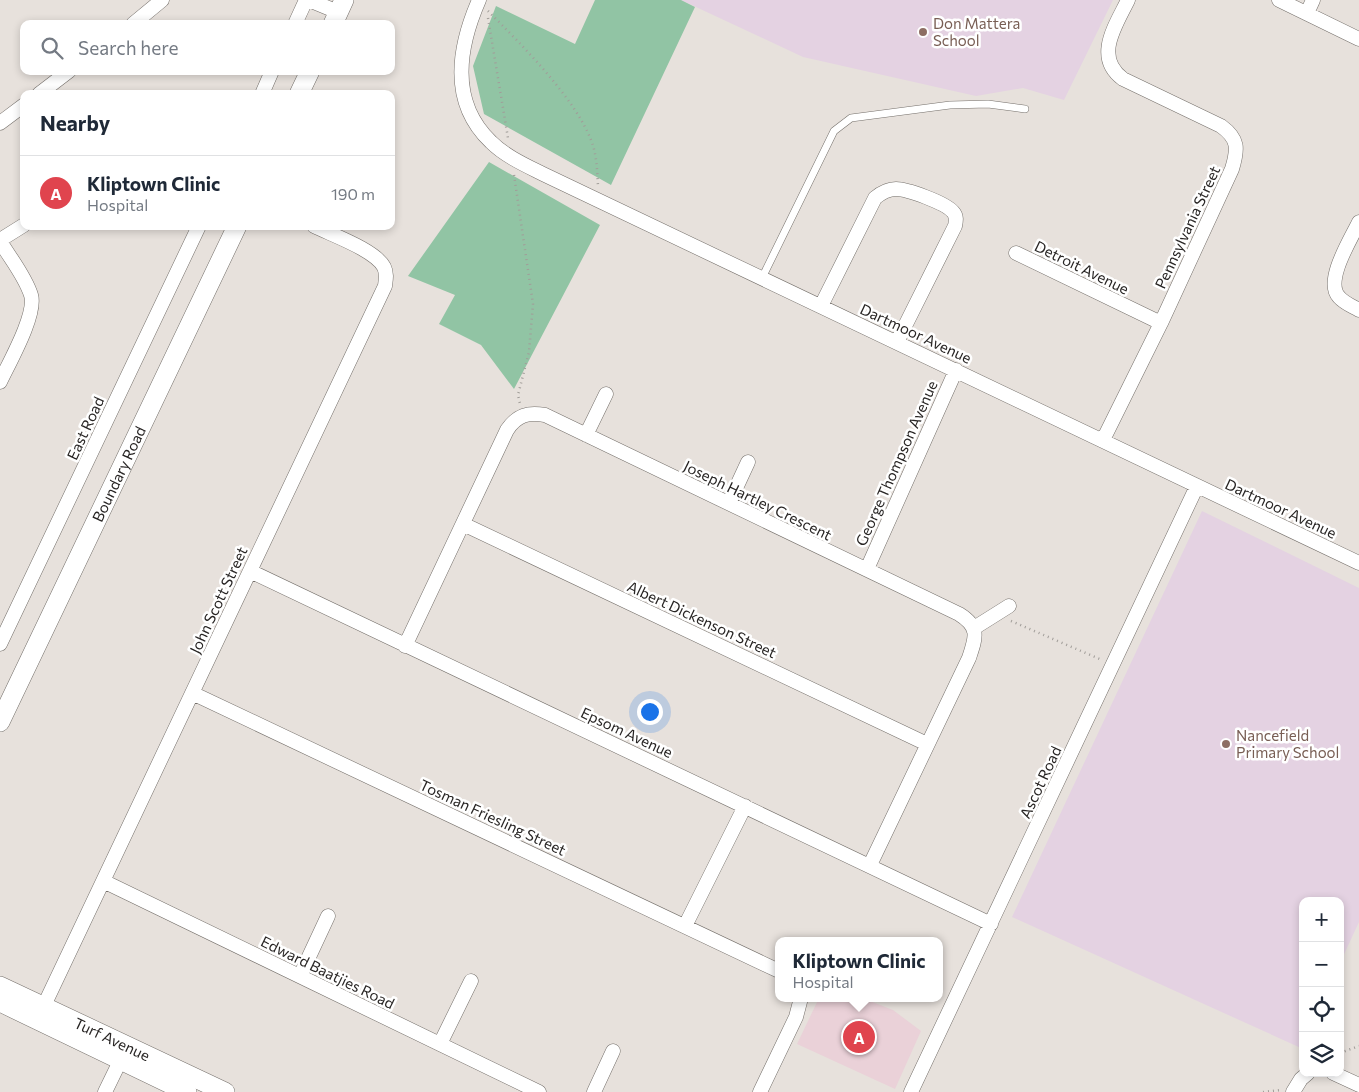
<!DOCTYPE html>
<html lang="en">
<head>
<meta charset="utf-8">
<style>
  body { margin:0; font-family:Commissioner,sans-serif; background:#f6f6f7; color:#1f2937 }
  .controls { position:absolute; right:15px; bottom:15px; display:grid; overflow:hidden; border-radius:10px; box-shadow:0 2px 8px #0003 }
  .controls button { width:45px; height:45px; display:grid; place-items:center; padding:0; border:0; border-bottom:1px solid #e0e1e3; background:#fff; color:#1f2937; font:25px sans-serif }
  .you { position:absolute; left:649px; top:711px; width:18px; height:18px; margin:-12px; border:4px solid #fff; border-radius:50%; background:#1a73e8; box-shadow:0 0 0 8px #1a73e833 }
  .badge { display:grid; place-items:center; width:32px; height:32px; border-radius:50%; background:#554dc5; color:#fff; font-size:16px; font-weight:700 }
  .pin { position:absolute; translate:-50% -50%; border:2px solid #fff; box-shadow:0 1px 5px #0006 }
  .popup { position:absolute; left:775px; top:937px; width:168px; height:65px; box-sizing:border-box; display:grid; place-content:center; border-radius:10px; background:#fff; filter:drop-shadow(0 1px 4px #0005); font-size:16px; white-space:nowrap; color:#747a83 }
  .popup b { font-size:19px; color:#1f2937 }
  .popup::after { content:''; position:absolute; left:50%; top:100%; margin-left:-10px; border:10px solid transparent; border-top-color:#fff }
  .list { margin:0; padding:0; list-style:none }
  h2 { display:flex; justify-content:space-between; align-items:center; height:65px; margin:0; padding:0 20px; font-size:21px }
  h2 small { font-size:16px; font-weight:400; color:#747a83 }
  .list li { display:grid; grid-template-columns:32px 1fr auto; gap:15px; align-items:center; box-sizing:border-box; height:75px; padding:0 20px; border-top:1px solid #e0e1e3 }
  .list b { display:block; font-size:19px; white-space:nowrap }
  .list p { margin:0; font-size:16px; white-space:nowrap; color:#747a83 }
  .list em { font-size:16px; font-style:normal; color:#747a83 }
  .icon { flex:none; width:28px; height:28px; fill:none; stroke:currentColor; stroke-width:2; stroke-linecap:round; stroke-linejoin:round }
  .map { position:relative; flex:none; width:1359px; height:1092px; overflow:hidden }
  .search { position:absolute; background:#fff; box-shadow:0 2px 8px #0003; left:20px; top:20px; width:375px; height:55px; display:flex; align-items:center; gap:12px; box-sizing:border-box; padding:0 18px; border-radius:10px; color:#747a83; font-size:19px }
  .panel { position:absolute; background:#fff; box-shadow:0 2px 8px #0003; left:20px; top:90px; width:375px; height:140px; border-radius:10px }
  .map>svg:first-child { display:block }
</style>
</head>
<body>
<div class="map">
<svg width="1359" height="1092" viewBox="0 0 1359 1092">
  <rect width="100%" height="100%" fill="#e7e1dc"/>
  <path fill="#e4d2e2" d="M681 0H1113L1064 100 1023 88 976 96 803 57Z
    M1202 511 1359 588V922L1340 963V901H1303V1044L1301 1048 1012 917Z"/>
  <path fill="#ead1d8" d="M819 998H856L870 1001 893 1010 921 1031 895 1089 797 1044Z"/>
  <path fill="#91c4a4" d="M595 0H681L695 7 611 185 484 114 473 66 496 6 575 44Z
    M489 162 600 225 514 389 481 345 439 324 455 295 408 276Z"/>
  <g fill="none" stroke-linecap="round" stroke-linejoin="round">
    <g stroke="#746f6a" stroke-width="8">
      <path id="lane" d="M762 278 834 131 851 118 950 105 988 104 1025 109"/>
    </g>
    <g stroke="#746f6a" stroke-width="15">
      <path id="street" d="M309 0 338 12
        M479 0C458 48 449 102 491 142 505 156 525 165 543 174L1359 563
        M1279 0 1359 39
        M1307 13 1313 0
        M133 24 162 0
        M295 24 306 0
        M39 94 69 71
        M262 94 272 71
        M0 123 24 105
        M1359 222C1351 239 1324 281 1339 297 1344 303 1352 306 1359 310
        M0 240 24 225
        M0 241C10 258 25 276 31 295 37 314 9 363 0 382
        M1016 253 1161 323
        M821 306 875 198C881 193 887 189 896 189 907 189 946 203 953 212 957 216 956 221 955 226L897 342
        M586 435 606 394
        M1103 440 1161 323 1232 169C1238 149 1239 139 1221 126L1123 79C1093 57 1116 25 1128 0
        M729 503 748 462
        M463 524 927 744
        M867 569 956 370
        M250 571 991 924
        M974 628 1009 606
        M0 644 199 226
        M405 646 507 430C517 415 528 412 545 415L959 614C980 627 976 637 969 658L870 865
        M192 693 779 971
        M103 881 539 1092
        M685 926 745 806
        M300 976 328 916
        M40 1014 385 286C386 279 387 273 384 267 375 250 332 235 314 226
        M440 1044 471 981
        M1333 1073 1359 1085
        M105 1092 124 1053
        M594 1092 613 1051
        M760 1092 796 1017 801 998
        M911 1092 1197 486
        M1293 1092 1301 1079 1308 1073"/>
    </g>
    <g stroke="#746f6a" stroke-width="20">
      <g id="secondary">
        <path d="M333 24 344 0"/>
        <path d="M299 94 310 71"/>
        <path id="s1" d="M0 722 237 226"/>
        <path id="s2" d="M0 986 225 1092"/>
        <path d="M0 1002 187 1092"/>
      </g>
    </g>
    <path stroke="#a19d99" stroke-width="2.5" stroke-dasharray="1 4" stroke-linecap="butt" d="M488 11C521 44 575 98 591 140 597 155 597 170 598 186
      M488 18 508 138
      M514 175 533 304 529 352 518 395 520 404
      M1011 621 1102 660
      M1340 1053 1359 1046
      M1263 1092 1281 1090"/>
    <use href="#lane" stroke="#fff" stroke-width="7"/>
    <use href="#street" stroke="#fff" stroke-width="14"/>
    <use href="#secondary" stroke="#fff" stroke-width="19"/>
  </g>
  <g fill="#8d6e63" stroke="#fff" stroke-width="2">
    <circle cx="923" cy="32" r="5"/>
    <circle cx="1226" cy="744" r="5"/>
  </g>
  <g text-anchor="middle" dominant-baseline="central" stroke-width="5" stroke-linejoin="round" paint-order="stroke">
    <g font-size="15" fill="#785e54" stroke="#fff" text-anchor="start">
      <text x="933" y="23">Don Mattera<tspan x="933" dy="17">School</tspan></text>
      <text x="1236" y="735">Nancefield<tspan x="1236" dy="17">Primary School</tspan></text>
    </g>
    <g font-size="15" fill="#282524" stroke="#fff">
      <text transform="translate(1187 227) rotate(-65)">Pennsylvania Street</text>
      <text transform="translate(1082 267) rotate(26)">Detroit Avenue</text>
      <text transform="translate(916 333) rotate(25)">Dartmoor Avenue</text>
      <text transform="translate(85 428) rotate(-65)">East Road</text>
      <text transform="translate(896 463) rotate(-66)">George Thompson Avenue</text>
      <text stroke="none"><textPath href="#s1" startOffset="275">Boundary Road</textPath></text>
      <text transform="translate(758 500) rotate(26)">Joseph Hartley Crescent</text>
      <text transform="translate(1281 508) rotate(25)">Dartmoor Avenue</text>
      <text transform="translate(218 600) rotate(-65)">John Scott Street</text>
      <text transform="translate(702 619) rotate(25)">Albert Dickenson Street</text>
      <text transform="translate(627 732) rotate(25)">Epsom Avenue</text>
      <text transform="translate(1040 782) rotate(-65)">Ascot Road</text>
      <text transform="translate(493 817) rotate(25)">Tosman Friesling Street</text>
      <text transform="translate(328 972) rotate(26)">Edward Baatjies Road</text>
      <text stroke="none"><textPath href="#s2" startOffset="124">Turf Avenue</textPath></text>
    </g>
  </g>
</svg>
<div class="controls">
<button>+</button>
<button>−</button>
<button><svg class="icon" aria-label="locate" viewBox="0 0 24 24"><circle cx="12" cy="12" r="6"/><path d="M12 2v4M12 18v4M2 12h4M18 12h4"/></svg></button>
<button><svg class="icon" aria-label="layers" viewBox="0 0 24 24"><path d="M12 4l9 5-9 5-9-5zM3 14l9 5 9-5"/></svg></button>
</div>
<div class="you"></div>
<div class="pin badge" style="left:859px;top:1037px;background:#e0444e">A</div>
<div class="popup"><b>Kliptown Clinic</b>Hospital</div>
<div class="search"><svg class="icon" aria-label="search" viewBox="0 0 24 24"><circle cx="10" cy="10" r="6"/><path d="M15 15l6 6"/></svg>Search here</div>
<section class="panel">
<h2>Nearby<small></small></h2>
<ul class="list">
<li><span class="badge" style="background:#e0444e">A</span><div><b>Kliptown Clinic</b><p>Hospital</p></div><em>190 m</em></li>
</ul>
</section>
</div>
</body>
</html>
